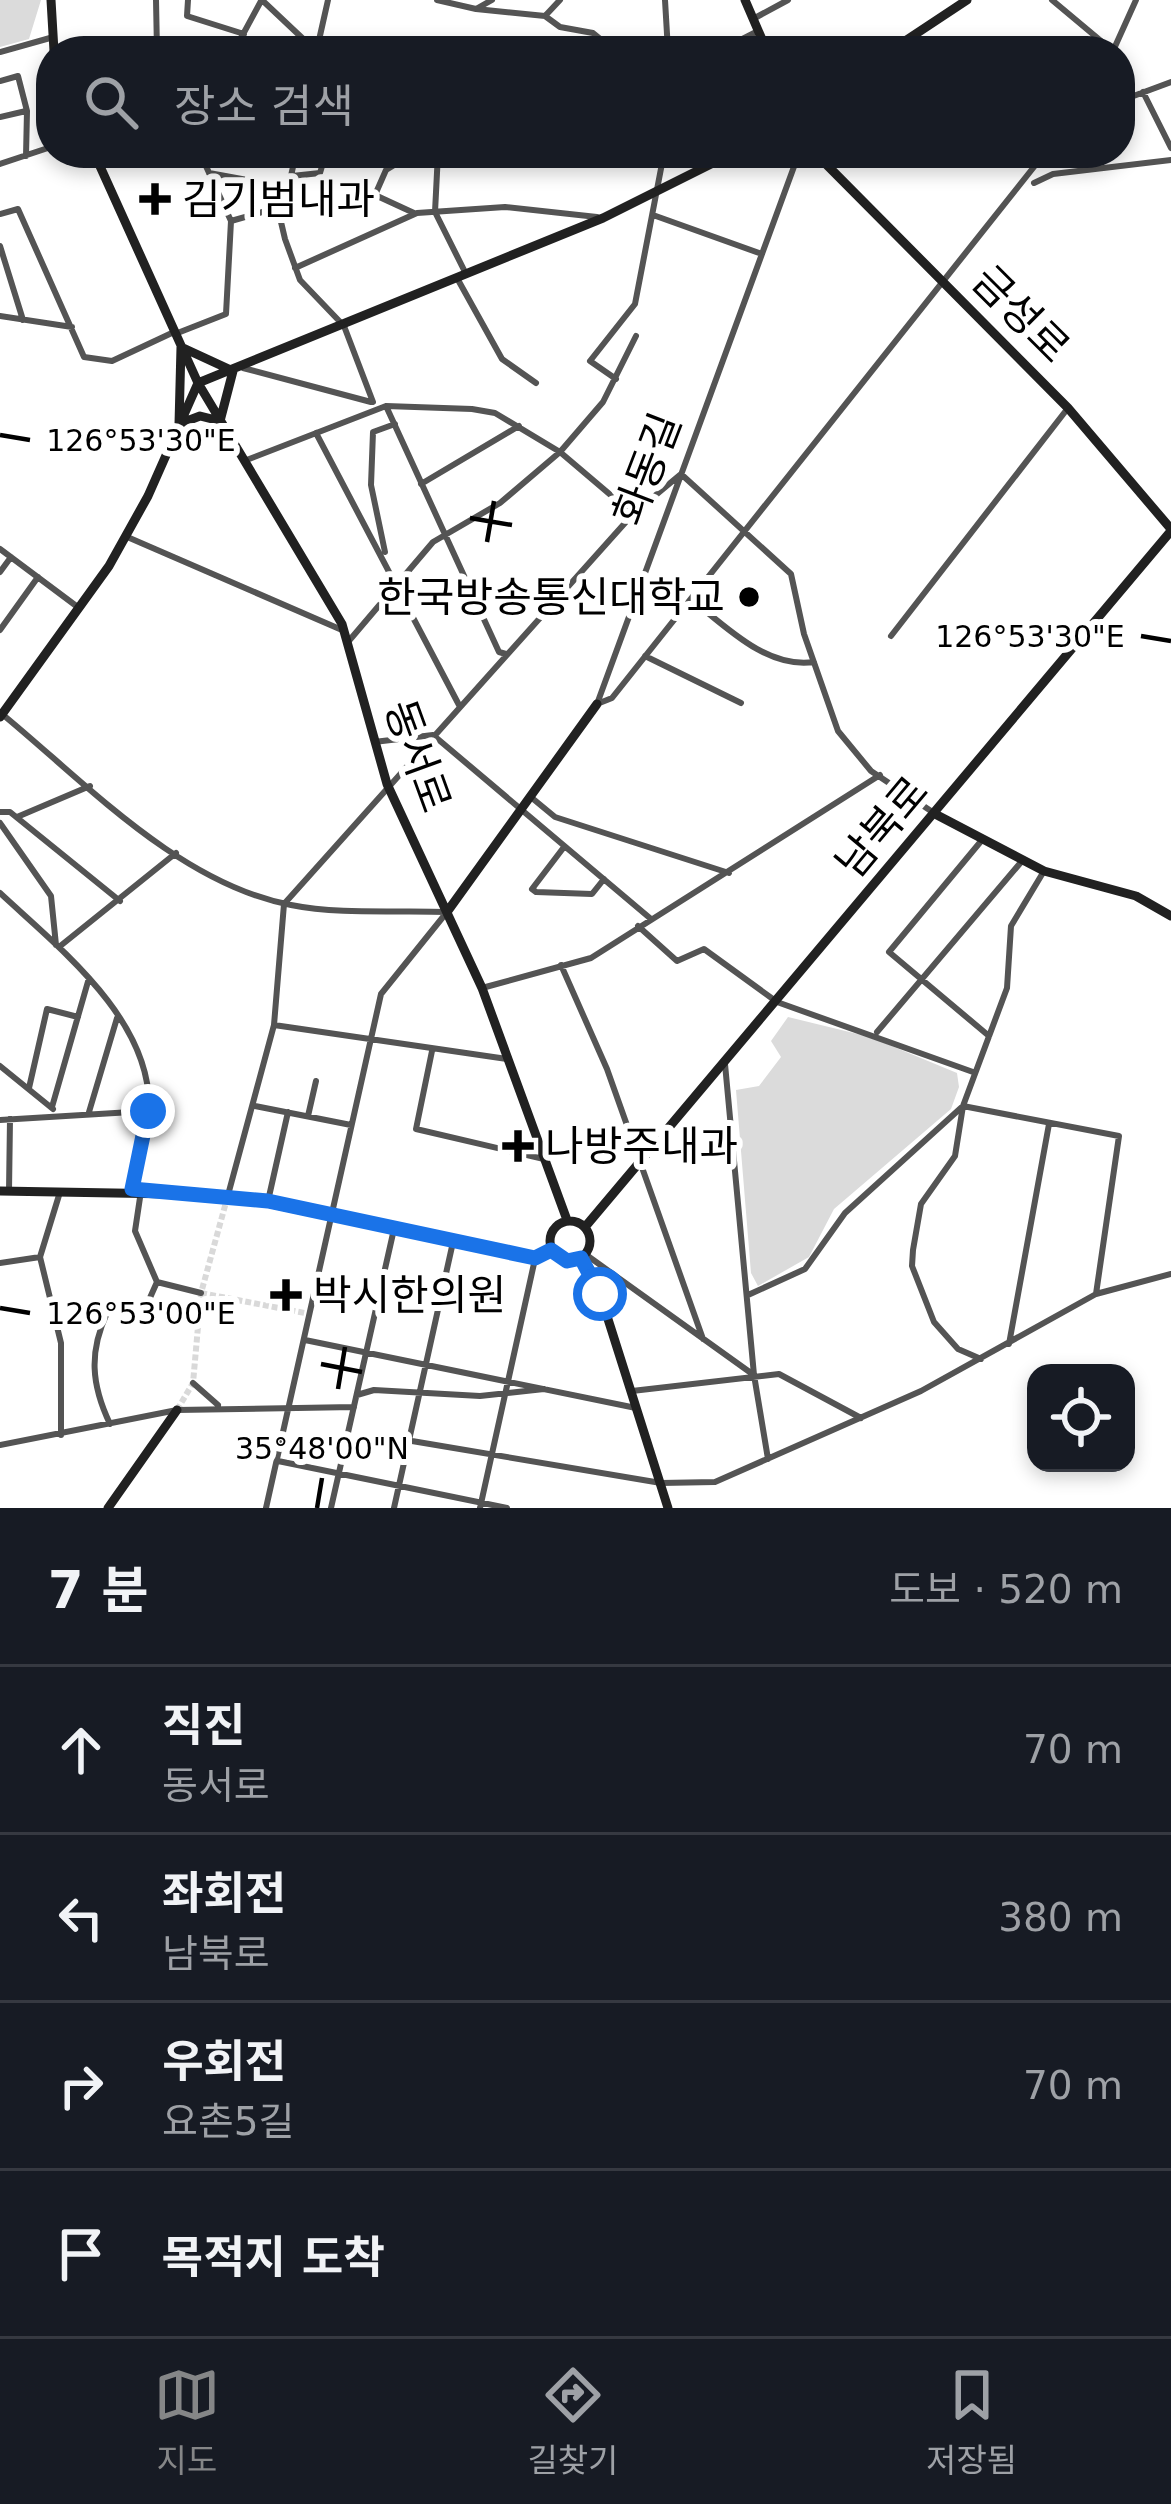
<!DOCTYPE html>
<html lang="ko">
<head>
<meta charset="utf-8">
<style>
  body { margin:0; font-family:"DejaVu Sans","Noto Sans KR",sans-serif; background:#20242c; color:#f1f3f6 }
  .controls { position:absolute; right:36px; bottom:36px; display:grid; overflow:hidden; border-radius:24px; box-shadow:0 6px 18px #0003 }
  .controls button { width:108px; height:108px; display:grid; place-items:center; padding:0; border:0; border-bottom:3px solid #363941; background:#171b24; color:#f1f3f6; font:60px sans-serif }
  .stop { position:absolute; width:36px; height:36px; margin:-27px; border:9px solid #1a73e8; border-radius:50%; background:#fff }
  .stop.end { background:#1a73e8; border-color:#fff; box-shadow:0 3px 12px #0008 }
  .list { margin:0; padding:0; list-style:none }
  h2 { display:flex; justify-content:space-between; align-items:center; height:156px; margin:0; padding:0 48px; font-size:51px }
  h2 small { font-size:39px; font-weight:400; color:#9ea1a6 }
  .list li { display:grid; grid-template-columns:78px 1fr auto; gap:36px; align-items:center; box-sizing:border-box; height:168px; padding:0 48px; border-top:3px solid #363941 }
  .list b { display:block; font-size:45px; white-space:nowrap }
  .list p { margin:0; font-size:39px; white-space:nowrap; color:#9ea1a6 }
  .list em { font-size:39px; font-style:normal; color:#9ea1a6 }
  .icon { flex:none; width:66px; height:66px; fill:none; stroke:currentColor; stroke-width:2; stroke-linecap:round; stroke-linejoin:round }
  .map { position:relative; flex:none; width:1171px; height:1508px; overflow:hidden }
  .search { position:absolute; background:#171b24; box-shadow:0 6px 18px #0003; left:36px; right:36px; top:36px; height:132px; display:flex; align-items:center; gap:30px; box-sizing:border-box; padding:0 42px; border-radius:48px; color:#9ea1a6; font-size:45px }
  .sheet { height:828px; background:#171b24 }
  nav { display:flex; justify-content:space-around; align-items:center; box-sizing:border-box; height:168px; border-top:3px solid #363941; background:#171b24; font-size:33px; color:#9ea1a6 }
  nav a { display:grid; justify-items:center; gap:6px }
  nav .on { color:#858687 }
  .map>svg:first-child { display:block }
</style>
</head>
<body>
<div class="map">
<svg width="1171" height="1508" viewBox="0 0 1171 1508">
  <rect width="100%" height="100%" fill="#fff"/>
  <path fill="#dbdbdb" d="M0 0H41L29 39 0 47Z
    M788 1017 870 1037 957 1073 959 1087 951 1109 834 1209 809 1257 758 1286 751 1273 736 1090 759 1086 781 1057 771 1041Z"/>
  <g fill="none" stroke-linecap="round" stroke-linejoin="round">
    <path stroke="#d9d9d9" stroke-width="6" stroke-dasharray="6 3" stroke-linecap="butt" d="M201 1293 310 1314
      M177 1410 193 1383 201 1293 228 1195"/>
    <path stroke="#545454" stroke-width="6" d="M156 0 157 51
      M188 0 187 16 244 34
      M262 0 316 51
      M437 0 476 9 492 0
      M665 0 668 51
      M1052 0 1113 51
      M476 9 545 16
      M545 16 560 27 593 33 615 51
      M545 16 560 0
      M753 19 788 0
      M317 49 328 0
      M234 51 261 1
      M719 51 758 31
      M1113 51 1136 0
      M0 52 50 38
      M0 81 18 76 27 111 26 156
      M1143 92 1171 148
      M1120 101 1171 82
      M0 117 26 111
      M296 153 281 222 285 239 300 280 344 326 373 402
      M438 153 435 212 466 274
      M0 164 51 147
      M209 173 258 182 284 206
      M292 176 320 173 326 153
      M1034 183 1053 174 1171 160
      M414 213 375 195 386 170 414 153
      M0 214 18 209 84 357 112 361 174 332
      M653 215 762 254
      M231 221 280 207
      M0 246 23 320
      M295 268 417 213 505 207 597 217
      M457 278 502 359 536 383
      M0 316 72 327
      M175 334 226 314 231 221 200 153
      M243 368 371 402
      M616 379 590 361 635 304 664 153
      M386 406 499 652 506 654
      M316 433 459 705
      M244 461 386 406 472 409 495 413 560 452 633 514
      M681 474 791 574 804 634 838 731 871 771 934 813
      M421 484 519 426
      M125 536 342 630
      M0 549 79 608
      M385 552 371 485 373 432 395 424
      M0 572 11 557
      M691 599C726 627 767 669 814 662
      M0 630 38 577
      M891 636 1068 408
      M348 642 433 542 500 503 560 452 603 402 636 336
      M645 656 741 703
      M597 704 612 698 1045 153
      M597 704 799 153
      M2 714C87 784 180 884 291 905 340 915 397 910 447 912
      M374 742 433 735 651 919
      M532 798 555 817 729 873
      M0 812H10L120 901
      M17 817 90 786
      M0 823 51 896 56 945
      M982 840 889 952 989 1036
      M564 847 532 889 536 892 592 894 604 879
      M0 893C59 948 151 1019 149 1108 148 1134 137 1163 132 1189
      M638 926 677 961 704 949 777 1002 973 1072
      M59 947 176 853
      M561 965 607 1069 703 1339
      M482 988 591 958 880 775
      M274 1025 507 1059
      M877 1032 1022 861
      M432 1051 416 1129 544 1159
      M725 1064 754 1375 768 1459
      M0 1066 53 1109
      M29 1088 47 1009 78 1017
      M255 1106 351 1125
      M52 1107 89 978
      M89 1112 117 1018
      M308 1116 316 1081
      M0 1120 148 1111
      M9 1191 10 1119
      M141 1191 135 1231 157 1282
      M60 1192 40 1257 61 1343V1435
      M228 1195 274 1025 284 904 633 514 681 474
      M268 1201 288 1112
      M585 1254 751 1373
      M0 1263 40 1257
      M157 1282 201 1293
      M748 1295 805 1269 845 1213 963 1106 1119 1136 1096 1294
      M305 1340 636 1408
      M1009 1344 1049 1124
      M981 1359 958 1349 934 1322 912 1266 913 1250 921 1204 955 1156 963 1106 1007 988 1011 926 1044 871
      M193 1383 218 1405
      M632 1391 779 1374 861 1418
      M357 1395 374 1390 480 1396 544 1389
      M110 1424C91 1384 89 1352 107 1313L149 1300 157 1282
      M412 1441 661 1483 715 1482 921 1391 1096 1294 1171 1274
      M0 1445 177 1410 354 1407
      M278 1461 507 1508
      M266 1508 381 994 447 912
      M331 1508 394 1229
      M394 1508 453 1242
      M480 1508 535 1259"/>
    <path stroke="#212121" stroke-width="9" d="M51 0 54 51
      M745 0 767 51
      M890 51 967 0
      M94 153 198 383 342 624 387 784 482 988 567 1220
      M815 153 1068 408 1171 529
      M181 347 233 371 220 421 200 416 179 424Z
      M0 717 109 566 148 496 198 383 603 218 733 153
      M937 815 1044 871 1136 896 1171 916
      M447 912 597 704
      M0 1191 228 1195 535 1259 552 1250
      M550 1241a20 20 0 1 1 40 0a20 20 0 1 1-40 0Z
      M585 1227 1171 531
      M581 1257 594 1275 668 1508
      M108 1508 177 1410"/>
  </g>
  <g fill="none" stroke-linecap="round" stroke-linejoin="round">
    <path stroke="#1a73e8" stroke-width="15" d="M148 1111 132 1189 268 1201 535 1258 551 1250 567 1261 581 1258 600 1294"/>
  </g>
  <path fill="none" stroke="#000" stroke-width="4.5" d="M0 435 30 440M470 518 512 525M487 542 494 501M1141 636 1171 641M0 1308 30 1313M321 1364 362 1372M338 1389 345 1347M317 1508 322 1478"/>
  <g fill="#000" stroke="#fff" stroke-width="4.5">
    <path d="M149 181h12v12h12v12h-12v12h-12v-12h-12v-12h12z"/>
    <circle cx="749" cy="597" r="12"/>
    <path d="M512 1128h12v12h12v12h-12v12h-12v-12h-12v-12h12z"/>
    <path d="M280 1277h12v12h12v12h-12v12h-12v-12h-12v-12h12z"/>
  </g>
  <g text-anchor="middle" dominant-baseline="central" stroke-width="12" stroke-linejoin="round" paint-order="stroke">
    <g font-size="42" fill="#000" stroke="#fff" text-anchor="start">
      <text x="182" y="199">김기범내과</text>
      <text x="725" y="597" text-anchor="end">한국방송통신대학교</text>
      <text x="545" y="1146">나방주내과</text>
      <text x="313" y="1295">박시한의원</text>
    </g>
    <g font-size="42" fill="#000" stroke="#fff">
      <text transform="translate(1021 314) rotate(45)">금성로</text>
      <text transform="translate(647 469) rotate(-69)">화동길</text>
      <text transform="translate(418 756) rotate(70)">동서로</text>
      <text transform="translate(882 827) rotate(-50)">남북로</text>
    </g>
  </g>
  <g font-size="30" text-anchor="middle" fill="#000" stroke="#fff" stroke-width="12" stroke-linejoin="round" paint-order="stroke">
    <text x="141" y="451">126°53'30"E</text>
    <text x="1030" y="647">126°53'30"E</text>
    <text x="141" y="1324">126°53'00"E</text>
    <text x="322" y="1459">35°48'00"N</text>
  </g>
</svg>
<div class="controls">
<button><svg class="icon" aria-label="locate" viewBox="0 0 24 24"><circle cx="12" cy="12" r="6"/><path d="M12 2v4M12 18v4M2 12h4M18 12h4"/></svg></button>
</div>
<div class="stop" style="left:600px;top:1294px"></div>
<div class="stop end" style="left:148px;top:1111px"></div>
<div class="search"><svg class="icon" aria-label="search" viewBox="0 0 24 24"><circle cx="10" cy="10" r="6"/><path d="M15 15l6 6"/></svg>장소 검색</div>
</div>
<section class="sheet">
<h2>7 분<small>도보 · 520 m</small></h2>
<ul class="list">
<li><svg class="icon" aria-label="ahead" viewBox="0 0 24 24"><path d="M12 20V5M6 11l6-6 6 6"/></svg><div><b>직진</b><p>동서로</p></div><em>70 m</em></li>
<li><svg class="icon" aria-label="left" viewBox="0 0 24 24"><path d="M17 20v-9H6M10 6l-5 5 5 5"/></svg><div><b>좌회전</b><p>남북로</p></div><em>380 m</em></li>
<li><svg class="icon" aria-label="right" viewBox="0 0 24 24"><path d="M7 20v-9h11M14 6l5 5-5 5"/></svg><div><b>우회전</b><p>요촌5길</p></div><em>70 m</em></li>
<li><svg class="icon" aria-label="arrive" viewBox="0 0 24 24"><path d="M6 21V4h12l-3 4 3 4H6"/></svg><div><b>목적지 도착</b></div></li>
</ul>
</section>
<nav>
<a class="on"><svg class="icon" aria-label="map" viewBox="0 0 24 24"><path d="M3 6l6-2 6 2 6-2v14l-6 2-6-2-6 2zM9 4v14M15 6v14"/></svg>지도</a>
<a><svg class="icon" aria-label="directions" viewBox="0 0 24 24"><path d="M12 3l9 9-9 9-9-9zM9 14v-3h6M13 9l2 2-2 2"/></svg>길찾기</a>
<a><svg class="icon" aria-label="saved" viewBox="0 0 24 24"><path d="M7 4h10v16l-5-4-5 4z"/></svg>저장됨</a>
</nav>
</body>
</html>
